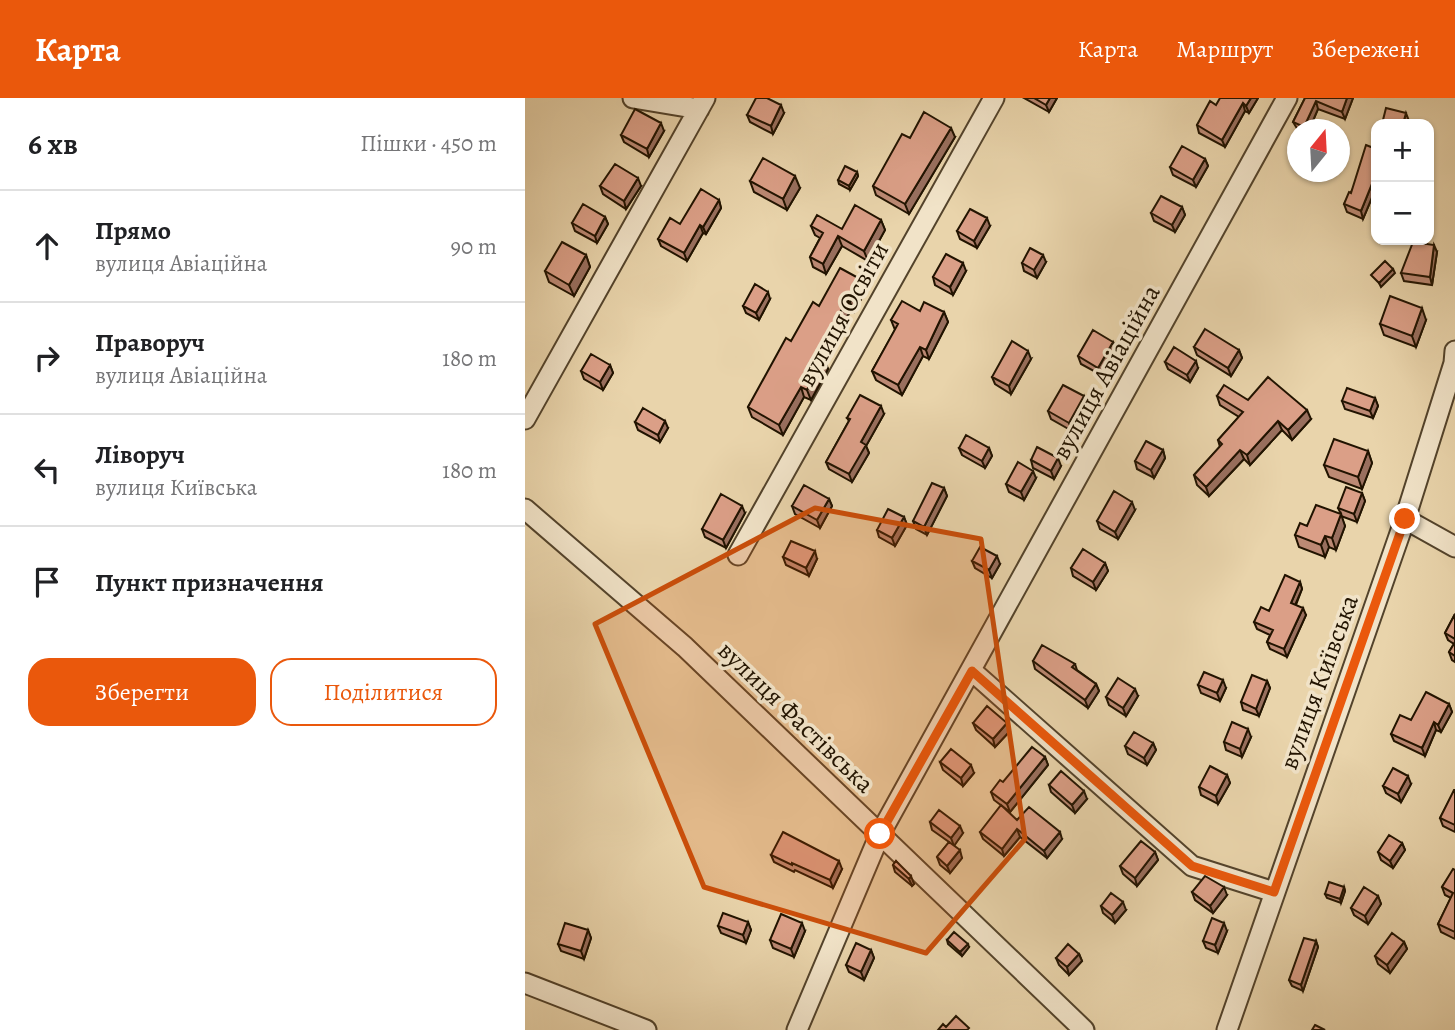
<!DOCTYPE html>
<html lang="uk">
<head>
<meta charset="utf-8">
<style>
  body { margin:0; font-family:Alegreya,serif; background:#f2f2f2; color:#202124 }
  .controls { position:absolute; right:21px; top:21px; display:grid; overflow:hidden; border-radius:14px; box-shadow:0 2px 5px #0004 }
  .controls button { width:63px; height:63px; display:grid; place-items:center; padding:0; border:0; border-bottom:2px solid #e0e0e0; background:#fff; color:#202124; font:35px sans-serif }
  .compass { position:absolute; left:762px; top:21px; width:63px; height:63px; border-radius:50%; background:#fff; box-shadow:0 2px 5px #0004; rotate:18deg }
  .stop { position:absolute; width:21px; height:21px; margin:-16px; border:5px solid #ea580c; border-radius:50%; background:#fff }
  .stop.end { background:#ea580c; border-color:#fff; box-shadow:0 2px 7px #0008 }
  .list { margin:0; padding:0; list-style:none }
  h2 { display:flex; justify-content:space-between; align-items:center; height:91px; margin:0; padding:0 28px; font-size:30px }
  h2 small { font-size:23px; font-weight:400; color:#757577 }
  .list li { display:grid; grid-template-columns:46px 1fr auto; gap:21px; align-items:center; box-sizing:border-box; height:112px; padding:0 28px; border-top:2px solid #e0e0e0 }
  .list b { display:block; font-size:26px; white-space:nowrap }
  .list p { margin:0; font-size:23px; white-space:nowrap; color:#757577 }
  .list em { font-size:23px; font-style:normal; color:#757577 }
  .actions { display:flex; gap:14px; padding:21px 28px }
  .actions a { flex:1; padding:16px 0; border:2px solid #ea580c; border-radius:21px; text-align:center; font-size:24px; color:#ea580c }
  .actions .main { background:#ea580c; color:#fff }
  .icon { flex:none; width:38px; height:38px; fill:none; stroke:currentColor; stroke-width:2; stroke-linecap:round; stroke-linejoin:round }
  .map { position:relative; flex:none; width:930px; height:932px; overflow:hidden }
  header { display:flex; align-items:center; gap:42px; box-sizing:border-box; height:98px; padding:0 35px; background:#ea580c; color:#fff }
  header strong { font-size:33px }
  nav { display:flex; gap:38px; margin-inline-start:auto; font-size:24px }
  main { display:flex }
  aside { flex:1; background:#fff }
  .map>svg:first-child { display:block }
</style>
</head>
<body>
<header>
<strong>Карта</strong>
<nav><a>Карта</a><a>Маршрут</a><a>Збережені</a></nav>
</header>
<main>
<aside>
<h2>6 хв<small>Пішки · 450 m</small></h2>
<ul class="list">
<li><svg class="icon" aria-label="ahead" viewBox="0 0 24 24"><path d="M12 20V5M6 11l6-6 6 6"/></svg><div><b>Прямо</b><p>вулиця Авіаційна</p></div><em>90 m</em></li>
<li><svg class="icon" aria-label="right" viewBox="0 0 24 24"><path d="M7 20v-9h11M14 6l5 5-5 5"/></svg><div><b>Праворуч</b><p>вулиця Авіаційна</p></div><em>180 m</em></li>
<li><svg class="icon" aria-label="left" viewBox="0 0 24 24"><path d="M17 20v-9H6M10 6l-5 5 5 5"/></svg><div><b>Ліворуч</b><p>вулиця Київська</p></div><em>180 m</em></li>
<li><svg class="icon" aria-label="arrive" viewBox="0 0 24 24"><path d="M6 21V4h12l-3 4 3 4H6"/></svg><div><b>Пункт призначення</b></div></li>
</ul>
<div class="actions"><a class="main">Зберегти</a><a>Поділитися</a></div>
</aside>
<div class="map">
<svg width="930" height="932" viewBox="0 0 930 932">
  <rect width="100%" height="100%" fill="#e9d4ab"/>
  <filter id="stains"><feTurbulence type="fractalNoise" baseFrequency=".00286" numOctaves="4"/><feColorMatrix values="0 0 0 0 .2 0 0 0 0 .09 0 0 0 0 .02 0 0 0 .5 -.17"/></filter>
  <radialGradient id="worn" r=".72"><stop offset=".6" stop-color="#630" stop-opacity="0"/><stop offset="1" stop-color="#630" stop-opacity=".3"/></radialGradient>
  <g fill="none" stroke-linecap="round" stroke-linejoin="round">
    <g stroke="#53432b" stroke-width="23">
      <path id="minor" d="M108 0 174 11
        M0 321 180 0
        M0 411 160 549 559 932
        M880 421 930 449
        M213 457 469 0
        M447 573 667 768 749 794
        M0 885 121 932
        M272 932 355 736 762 0
        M702 932 880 421 929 265 930 253"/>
    </g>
    <use href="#minor" stroke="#f1e3c8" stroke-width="19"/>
  </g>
  <path fill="#bc8974" stroke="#211300" stroke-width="2" d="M499 0H532L524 14Z
    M733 0 724 15 720 13 700 49 674 35 672 27 691 7Z
    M780 0H828L820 21 793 11 784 32H773L768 24Z
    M259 15 248 36 225 24 222 17Z
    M139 33 124 59 99 44 96 37Z
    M430 39 384 116 351 97 348 88 385 40Z
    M773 46V66L771 65 768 57Z
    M851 51V90L838 121 822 114 819 106Z
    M680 61 683 68 671 89 648 77 645 69Z
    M332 74 333 78 325 92 314 86 313 82Z
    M225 83 275 90 262 112 229 94Z
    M75 88H116L101 111 78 96Z
    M194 102 196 110 181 136 178 135 162 163 136 148 133 141Z
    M657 109 660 117 650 134 629 123 626 115Z
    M80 119 83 126 72 145 50 133 47 125Z
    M356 122 360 132 343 163 317 148 301 176 288 169 285 159 295 140 290 137 286 128 317 131Z
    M465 128 452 150 435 141 432 133Z
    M912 154 907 187 879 183 876 175Z
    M61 157 65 169 49 198 24 184 20 173Z
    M521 164 512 180 499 173 497 165Z
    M441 173 428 197 410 187 408 179Z
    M337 182 341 192 329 214 326 212 299 261 303 271 286 302 279 299 258 337 227 319 223 309 266 243Z
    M245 201 234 222 221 215 218 208Z
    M395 213 419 214 423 224 404 261 398 258 377 297 351 282 347 273 370 232 366 222Z
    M901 222 891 249 859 237 855 226Z
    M588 244 591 251 576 277 556 266 553 258Z
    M669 249 714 252 717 260 706 278 672 257Z
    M506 261 486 296 470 286 467 279Z
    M640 264 673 270 665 284 643 271Z
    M85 267 88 275 78 292 59 281 56 273Z
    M559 298 562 306 547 333 526 321 523 313Z
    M692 298 723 302 786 321 767 342 757 332 725 367 719 361 684 398 672 387 669 377 695 349 693 342 714 319 695 307Z
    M850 300 853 308 848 320 820 311 817 303Z
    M359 316 341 348 344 355 327 384 304 371 301 364 324 323 322 320Z
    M110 324 143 330 135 344 113 332Z
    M434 350H464L467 358 460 370 437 357Z
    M638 352 640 360 629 380 612 371 610 363Z
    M843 353 847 365 837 391 804 379 799 367Z
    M506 362 536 368 529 381 508 370Z
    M511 380 499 402 484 394 481 386Z
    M419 390 422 398 402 437 391 431 388 423Z
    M837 395 840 403 832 424 816 418 820 428 811 452 804 449 800 459 774 449 770 437 816 416 813 410Z
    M304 401 307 408 295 430 270 416 267 408Z
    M610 412 593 441 575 431 572 423Z
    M220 415 201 450 180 439 177 431Z
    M379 419 382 427 370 448 354 439 352 432Z
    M258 459 292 461 284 478 261 467Z
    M447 463 475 466 467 480 450 470Z
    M580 465 583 473 571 492 548 478 546 470Z
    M775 484 777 491 771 507 781 517 762 559 745 551 742 544 745 537 732 531 729 524 744 513Z
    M930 516V564L927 562 924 554 929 546 923 542 920 535Z
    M508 563 550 566 552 572 571 586 574 593 563 610 510 571Z
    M742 583 745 590 734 618 718 612 716 604Z
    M673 587 701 590 695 603 676 595Z
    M613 598 601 618 584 607 581 599Z
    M924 606 927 614 916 634 911 632 900 658 869 643 866 636 886 622Z
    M448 625H482L485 633 470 649 451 632Z
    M726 639 717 659 701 652 699 644Z
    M628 645 631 652 622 667 603 656 600 648Z
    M520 659 523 667 485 714 469 702 466 694 478 684Z
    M415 664 449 675 438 688 418 672Z
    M702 677 705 685 693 706 676 697 674 689Z
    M886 686 876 704 861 695 858 688Z
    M524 687 562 701 550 715 526 694Z
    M930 692V734L918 728 915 720Z
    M492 722 537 741 522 760 495 739 479 758 458 741 455 734Z
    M405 724 438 735 429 747 437 760 425 775 415 767 412 759 424 744 407 732Z
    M877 745 880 752 868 770 856 762 853 754Z
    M630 754 633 762 612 788 598 776 595 768Z
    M246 757 317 771 308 790 270 772 269 774 249 764Z
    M371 763 389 786 387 788 370 774 368 767Z
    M930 772V841L916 834 913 826 926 800 920 797 917 789Z
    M819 789 820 793 816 805 802 800 800 796Z
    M667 794 702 797 688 815 670 802Z
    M853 798 856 806 843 826 829 817 826 810Z
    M576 808 601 812 590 825 578 815Z
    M223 824 226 832 221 845 196 835 193 828Z
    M63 832 66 840 59 861 36 853 33 846Z
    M280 833 269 859 248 850 245 842Z
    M702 833 693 855 681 850 678 843Z
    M422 842 444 849 437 858 423 846Z
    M791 843 793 849 778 893 767 888 764 882Z
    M879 844 882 851 865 875 853 866 850 858Z
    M346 852 349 860 339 882 324 874 321 867Z
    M554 856 557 863 544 877 534 867 531 860Z"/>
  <path fill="#996f5e" stroke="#211300" stroke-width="2" d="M525 0H532L524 14 521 7Z
    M726 0H733L724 15 721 8Z
    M822 0H828L820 21 817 14Z
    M791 3 793 11 784 32H780L779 29Z
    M718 5 720 13 700 49 697 42Z
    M256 7 259 15 248 36 246 28Z
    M881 15 884 23 883 26H878Z
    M136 25 139 33 124 59 122 51Z
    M426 30 430 39 384 116 380 106Z
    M680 61 683 68 671 89 668 82Z
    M332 74 333 78 325 92 324 88Z
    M851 76V90L838 121 836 113Z
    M270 78 275 90 262 112 258 101Z
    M113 80 116 88 101 111 99 103Z
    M194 102 196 110 181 136 178 129Z
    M657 109 660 117 650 134 647 127Z
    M80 119 83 126 72 145 70 138Z
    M462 120 465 128 452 150 449 143Z
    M356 122 360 132 343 163 339 153Z
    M175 127 178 135 162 163 159 155Z
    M313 138 317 148 301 176 298 166Z
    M909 147 912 154 907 187 905 179Z
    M61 157 65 169 49 198 44 187Z
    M518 157 521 164 512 180 509 172Z
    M438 165 441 173 428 197 425 189Z
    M868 171 870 175 856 189 854 185Z
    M337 182 341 192 329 214 325 204Z
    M243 194 245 201 234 222 231 215Z
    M322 202 326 212 295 267 291 257Z
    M897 210 901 222 891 249 887 238Z
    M419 214 423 224 404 261 401 252Z
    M588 244 591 251 576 277 573 270Z
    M395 249 398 258 377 297 373 287Z
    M714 252 717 260 706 278 703 270Z
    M503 253 506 261 486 296 484 288Z
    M299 261 303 271 286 302 282 292Z
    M671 263 673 270 665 284 662 277Z
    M85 267 88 275 78 292 75 284Z
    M276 289 279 299 258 337 254 327Z
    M559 298 562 306 547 333 544 325Z
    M850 300 853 308 848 320 845 313Z
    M356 308 359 316 341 348 344 355 327 384 324 376 336 344Z
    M782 312 786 321 767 342 763 332Z
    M140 323 143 330 135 344 133 337Z
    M753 323 757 332 725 367 722 357Z
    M464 350 467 358 460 370 457 363Z
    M638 352 640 360 629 380 626 372Z
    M715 352 719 361 684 398 681 389Z
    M843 353 847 365 837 391 833 379Z
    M533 360 536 368 529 381 526 373Z
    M508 373 511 380 499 402 496 394Z
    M419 390 422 398 402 437 399 429Z
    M837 395 840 403 832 424 829 416Z
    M304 401 307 408 295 430 292 422Z
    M607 404 610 412 593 441 590 434Z
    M217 408 220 415 201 450 198 442Z
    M816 416 820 428 811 452 807 440Z
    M379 419 382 427 370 448 367 440Z
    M800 438 804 449 800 459 796 447Z
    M290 453 292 461 284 478 281 470Z
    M472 458 475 466 467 480 464 472Z
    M580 465 583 473 571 492 568 484Z
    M775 484 777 491 768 512 766 505Z
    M778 510 781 517 762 559 759 551Z
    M698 582 701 590 695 603 692 595Z
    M742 583 745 590 734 618 731 611Z
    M571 586 574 593 563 610 560 602Z
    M610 591 613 598 601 618 598 610Z
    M924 606 927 614 916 634 913 627Z
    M909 624 911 632 900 658 897 650Z
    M482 625 485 633 470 649 468 641Z
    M723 631 726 639 717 659 715 651Z
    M628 645 631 652 622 667 619 660Z
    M520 659 523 667 485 714 482 706Z
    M446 667 449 675 438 688 436 680Z
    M702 677 705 685 693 706 691 698Z
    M883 678 886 686 876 704 873 696Z
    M559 693 562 701 550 715 547 707Z
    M435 728 438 735 429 748 426 740Z
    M492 731 495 739 479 758 477 751Z
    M535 734 537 741 522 760 519 753Z
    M877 745 880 752 868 770 865 763Z
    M435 752 437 760 425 775 422 768Z
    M630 754 633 762 612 788 610 780Z
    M314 763 317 771 308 790 305 782Z
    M386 778 389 786 387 788 384 781Z
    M699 789 702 797 688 815 685 808Z
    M819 789 820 793 816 805 815 801Z
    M853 798 856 806 843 826 840 818Z
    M598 804 601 812 590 825 587 817Z
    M223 824 226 832 221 845 218 837Z
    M277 825 280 833 269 859 266 851Z
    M699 825 702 833 693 855 690 847Z
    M63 832 66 840 59 861 56 853Z
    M791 843 793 849 778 893 776 887Z
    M879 844 882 851 865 875 862 867Z
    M443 846 444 849 437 858 435 854Z
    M346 852 349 860 339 882 336 874Z
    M554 856 557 863 544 877 542 869Z"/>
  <path fill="#db9f87" stroke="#211300" stroke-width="2" d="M231 0H242L256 7 246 28 222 17Z
    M509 0H525L521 7Z
    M695 0H726L721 8 718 5 697 42 672 27 685 3 691 7Z
    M780 0H822L817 14 791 3 779 29 768 24Z
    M861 10 881 15 878 26H857Z
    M110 11 136 25 122 51 96 37Z
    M399 14 426 30 380 106 348 88 377 36 385 40Z
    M773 46V59L768 57Z
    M841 47 851 51V76L836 113 819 106 824 94 826 95Z
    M657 48 680 61 668 82 645 69Z
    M238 60 270 78 258 101 225 83Z
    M90 66 113 80 99 103 75 88Z
    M320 68 332 74 324 88 313 82Z
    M176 91 194 102 178 129 175 127 159 155 133 141 145 120 155 126Z
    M636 98 657 109 647 127 626 115Z
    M58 106 80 119 70 138 47 125Z
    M330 107 356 122 339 153 313 138 298 166 285 159 298 135 286 128 292 117 317 131Z
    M445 111 462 120 449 143 432 133Z
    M37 144 61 157 44 187 20 173Z
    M888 144 909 147 905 179 876 175Z
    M505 150 518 157 509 172 497 165Z
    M421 156 438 165 425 189 408 179Z
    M860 163 868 171 854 185 846 177Z
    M315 170 337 182 325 204 322 202 291 257 299 261 282 292 276 289 254 327 223 309 261 240 266 243 288 204 294 208Z
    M230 186 243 194 231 215 218 208Z
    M865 198 897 210 887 238 855 226Z
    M377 203 395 213 399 204 419 214 401 252 395 249 373 287 347 273 373 226 366 222Z
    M680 231 714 252 703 270 669 249Z
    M568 232 588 244 573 270 553 258Z
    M487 243 503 253 484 288 467 279Z
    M649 249 671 263 662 277 640 264Z
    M66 256 85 267 75 284 56 273Z
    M743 279 782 312 763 332 753 323 722 357 715 352 681 389 669 377 697 346 693 342 718 314 692 298 699 287 723 302Z
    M538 287 559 298 544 325 523 313Z
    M822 290 850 300 845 313 817 303Z
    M335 297 356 308 336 344 341 347 324 376 301 364 325 321 322 320Z
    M118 310 140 323 133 337 110 324Z
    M441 337 464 350 457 363 434 350Z
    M809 341 843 353 833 379 799 367Z
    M621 343 638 352 626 372 610 363Z
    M512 349 533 360 526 373 506 362Z
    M493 364 508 373 496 394 481 386Z
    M407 385 419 390 399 429 388 423Z
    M279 387 304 401 292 422 267 408Z
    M821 389 837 395 829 416 813 410Z
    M589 393 607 404 590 434 572 423Z
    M196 396 217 408 198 442 177 431Z
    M791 407 816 416 807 440 800 438 796 447 770 437 775 425 782 428Z
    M363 411 379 419 367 440 352 432Z
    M266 443 290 453 281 470 258 459Z
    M455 449 472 458 464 472 447 463Z
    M558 451 580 465 568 484 546 470Z
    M760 477 775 484 766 505 778 510 759 551 742 544 748 532 729 524 736 509 744 513Z
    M930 516V541L920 535Z
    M930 544V558L924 554Z
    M517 547 550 566 547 569 571 586 560 602 508 563Z
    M679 574 698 582 692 595 673 587Z
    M727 577 742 583 731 611 716 604Z
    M593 580 610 591 598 610 581 599Z
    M901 594 924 606 913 627 909 624 897 650 866 636 875 617 886 622Z
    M462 608 482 625 468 641 448 625Z
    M707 624 723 631 715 651 699 644Z
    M609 634 628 645 619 660 600 648Z
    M507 649 520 659 482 706 466 694 475 682 478 684Z
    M426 651 446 667 436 680 415 664Z
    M685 668 702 677 691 698 674 689Z
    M868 670 883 678 873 696 858 688Z
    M536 673 559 693 547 707 524 687Z
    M929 692H930V727L915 720Z
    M476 707 492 722 504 709 535 734 519 753 492 731 477 751 455 734Z
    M414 712 435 728 426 740 405 724Z
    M258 734 314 763 305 782 267 765V767L246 757Z
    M864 737 877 745 865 763 853 754Z
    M616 743 630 754 610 780 595 768Z
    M424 744 435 752 422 768 412 759Z
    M371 763 386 778 384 781 368 767Z
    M928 771 930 772V834L913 826 928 795 917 789Z
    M680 778 699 789 685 808 667 794Z
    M804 784 819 789 815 801 800 796Z
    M839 789 853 798 840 818 826 810Z
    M586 795 598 804 587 817 576 808Z
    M198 815 223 824 218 837 193 828Z
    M256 816 277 825 266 851 245 842Z
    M687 820 699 825 690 847 678 843Z
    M40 825 63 832 56 853 33 846Z
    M429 834 443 846 435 854 422 842Z
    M867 835 879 844 862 867 850 858Z
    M779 840 791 843 776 887 764 882Z
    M331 845 346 852 336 874 321 867Z
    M543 846 554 856 542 869 531 860Z
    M431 918 444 930 442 932H413L418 926 421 929Z
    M790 927 800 932H787Z"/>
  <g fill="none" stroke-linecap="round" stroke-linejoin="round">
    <path stroke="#ea580c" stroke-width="9" d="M355 736 447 573 667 768 749 794 880 421"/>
  </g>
  <path fill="#ca4e0a" fill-opacity="0.2" stroke="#ca4e0a" stroke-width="5" stroke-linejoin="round" d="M290 410 456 441 500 741 401 855 179 789 70 526Z"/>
  <g text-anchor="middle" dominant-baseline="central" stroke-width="7" stroke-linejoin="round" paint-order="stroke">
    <g font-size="26" fill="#211300" stroke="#f1e3c8">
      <text transform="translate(318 216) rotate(-61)">вулиця Освіти</text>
      <text transform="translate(581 274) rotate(-61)">вулиця Авіаційна</text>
      <text transform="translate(794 584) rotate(-70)">вулиця Київська</text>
      <text transform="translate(271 619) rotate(44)">вулиця Фастівська</text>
    </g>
  </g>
  <rect width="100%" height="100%" filter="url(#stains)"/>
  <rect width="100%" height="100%" fill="url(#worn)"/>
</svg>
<div class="controls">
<button>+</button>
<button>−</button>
</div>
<svg class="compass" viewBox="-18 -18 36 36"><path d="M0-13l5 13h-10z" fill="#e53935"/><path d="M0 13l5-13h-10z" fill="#757577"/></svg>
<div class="stop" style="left:355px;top:736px"></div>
<div class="stop end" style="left:880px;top:421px"></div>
</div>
</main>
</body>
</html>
